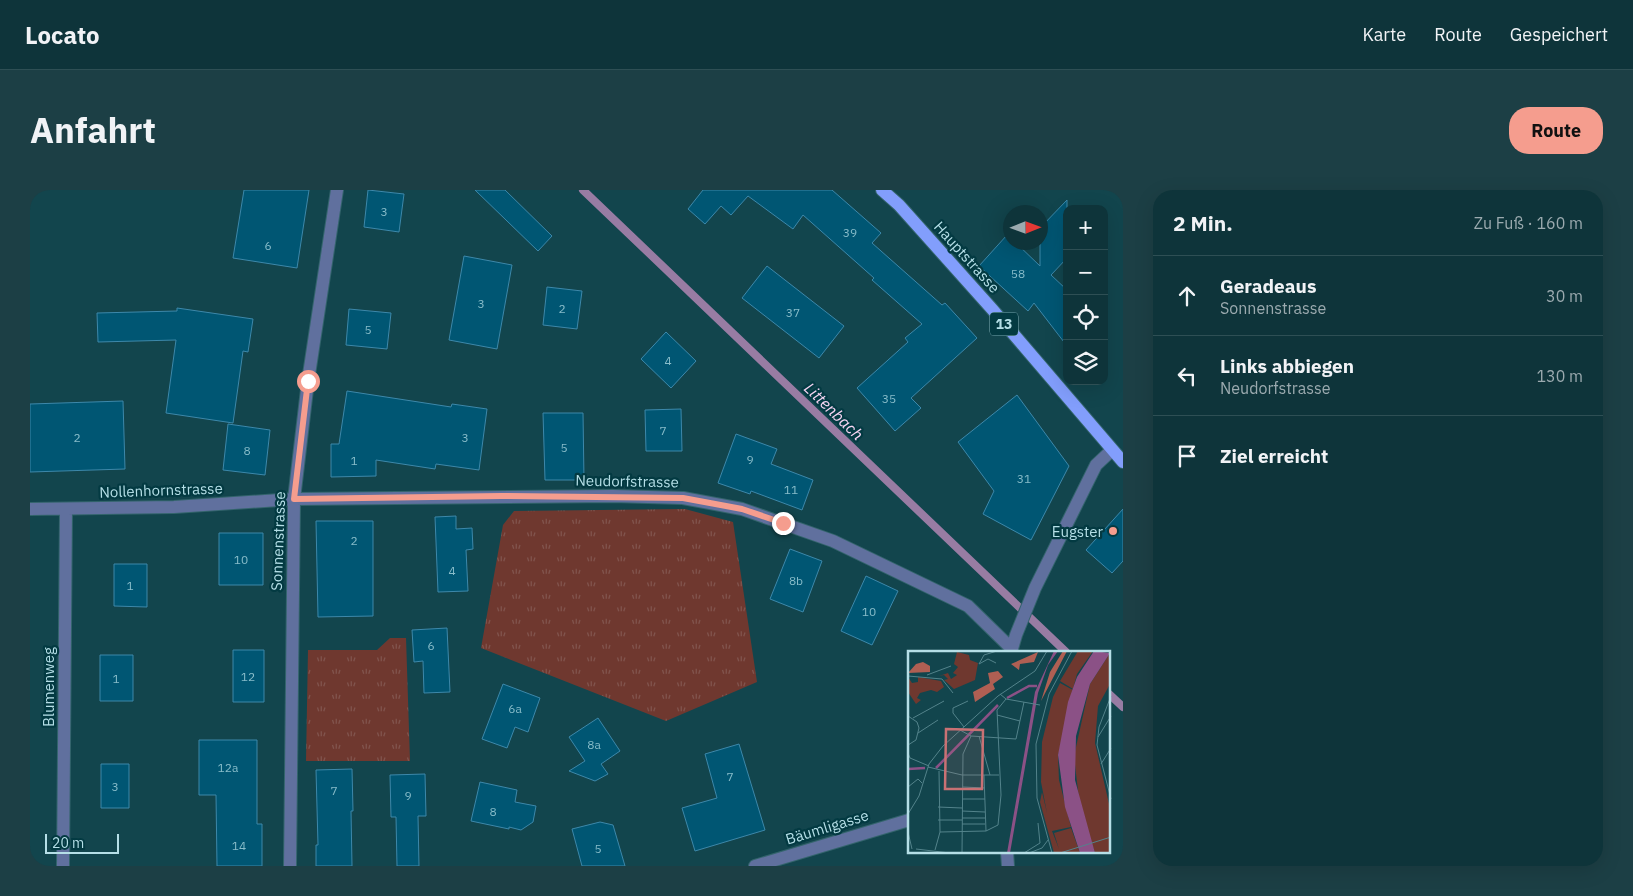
<!DOCTYPE html>
<html lang="de">
<head>
<meta charset="utf-8">
<style>
  body { margin:0; font-family:"IBM Plex Sans",sans-serif; background:#1c3f45; color:#f1f3f6 }
  .controls { position:absolute; right:15px; top:15px; display:grid; overflow:hidden; border-radius:10px; box-shadow:0 5px 20px #0002 }
  .controls button { width:45px; height:45px; display:grid; place-items:center; padding:0; border:0; border-bottom:1px solid #2e4f54; background:#0e343a; color:#f1f3f6; font:25px sans-serif }
  .compass { position:absolute; left:973px; top:15px; width:45px; height:45px; border-radius:50%; background:#0e343a; box-shadow:0 5px 20px #0002; rotate:89deg }
  .scale { position:absolute; left:15px; bottom:12px; width:74px; box-sizing:border-box; padding-left:5px; border:2px solid #b5dfe7; border-top:0; font-size:14px; line-height:18px; white-space:nowrap; color:#b5dfe7; -webkit-text-stroke:4px #033a42; paint-order:stroke }
  .stop { position:absolute; width:15px; height:15px; margin:-11px; border:4px solid #f59d8e; border-radius:50%; background:#fff }
  .stop.end { background:#f59d8e; border-color:#fff; box-shadow:0 1px 5px #0008 }
  .list { margin:0; padding:0; list-style:none }
  h2 { display:flex; justify-content:space-between; align-items:center; height:65px; margin:0; padding:0 20px; font-size:21px }
  h2 small { font-size:16px; font-weight:400; color:#9baaaf }
  .list li { display:grid; grid-template-columns:32px 1fr auto; gap:15px; align-items:center; box-sizing:border-box; height:80px; padding:0 20px; border-top:1px solid #2e4f54 }
  .list b { display:block; font-size:19px; white-space:nowrap }
  .list p { margin:0; font-size:16px; white-space:nowrap; color:#9baaaf }
  .list em { font-size:16px; font-style:normal; color:#9baaaf }
  .icon { flex:none; width:28px; height:28px; fill:none; stroke:currentColor; stroke-width:2; stroke-linecap:round; stroke-linejoin:round }
  .map { position:relative; flex:none; width:1093px; height:676px; overflow:hidden; border-radius:20px }
  header { display:flex; align-items:center; gap:30px; box-sizing:border-box; height:70px; padding:0 25px; background:#0e343a; border-bottom:1px solid #2e4f54 }
  header strong { font-size:24px }
  nav { display:flex; gap:28px; margin-inline-start:auto; font-size:18px }
  .intro { display:flex; align-items:center; justify-content:space-between; box-sizing:border-box; height:120px; padding:0 30px }
  h1 { margin:0; font-size:35px }
  .button { padding:12px 22px; border-radius:20px; background:#f59d8e; color:#111; font-size:18px; font-weight:700 }
  main { display:flex; gap:30px; padding:0 30px }
  aside { flex:1; background:#0e343a; border-radius:20px; box-shadow:0 5px 20px #0002 }
  .map>svg:first-child { display:block }
</style>
</head>
<body>
<header>
<strong>Locato</strong>
<nav><a>Karte</a><a>Route</a><a>Gespeichert</a></nav>
</header>
<div class="intro"><h1>Anfahrt</h1><a class="button">Route</a></div>
<main>
<div class="map">
<svg width="1093" height="676" viewBox="0 0 1093 676">
  <defs>
    <pattern id="grass-tufts" width="24" height="20" patternUnits="userSpaceOnUse" patternTransform="scale(1.25)"><rect width="24" height="20" fill="#6f382f"/><path d="M3 7l-1-3M5 7V3M7 7l1-3M15 17l-1-3M17 17v-4M19 17l1-3" fill="none" stroke="#81544d"/></pattern>
  </defs>
  <rect width="100%" height="100%" fill="#12454d"/>
  <path fill="url(#grass-tufts)" d="M655 319 703 332 727 492 636 531 451 458 473 335 484 321Z
    M360 448H376L380 571H276L278 460H347Z"/>
  <g fill="none" stroke-linecap="round" stroke-linejoin="round">
    <path stroke="#987ca3" stroke-width="8" d="M553 0 1036 462
      M1079 504 1093 517"/>
  </g>
  <path fill="#005673" stroke="#3d88aa" d="M214 0H279L267 78 203 68Z
    M338 0 374 4 369 42 334 37Z
    M445 0H475L522 46 508 61Z
    M673 0H802L851 43 842 53 912 115 915 113 947 148 881 208 891 218 865 241 827 198 878 152 875 148 892 134 842 90 844 88 773 25 763 39 718 6 701 25 691 16 675 34 658 19Z
    M1037 10V68L1021 85 1037 100V156L1004 113 998 121 949 76 977 45 980 48V52H985L1010 76V38Z
    M434 66 482 75 467 159 419 150Z
    M737 76 814 136 789 168 712 108Z
    M517 97 552 101 547 139 513 135Z
    M147 118 223 129 218 162 213 161 203 233 136 223 146 150 68 152 67 123 147 121Z
    M319 119 361 123 357 159 316 155Z
    M636 142 666 171 641 198 611 169Z
    M317 201 421 217 422 214 457 219 449 280 406 274 405 279 346 270V286L301 287V254H309Z
    M987 205 1039 276 1001 350 953 324 964 301 928 252Z
    M93 211 95 279 0 282V214Z
    M651 219 652 261H616L615 220Z
    M513 223H553L554 290H515Z
    M198 234 240 240 235 285 193 280Z
    M706 244 747 259 741 274 783 290 772 320 721 301 720 304 688 293Z
    M1093 319V371L1082 383 1056 360Z
    M426 326V339L442 338 443 359 436 360 438 401 408 402 405 327Z
    M286 331H343V426L288 427Z
    M189 343H233V395H189Z
    M760 359 792 371 773 422 740 409Z
    M84 374H117V417L84 416Z
    M836 386 868 401 842 455 811 441Z
    M417 438 420 502 394 503 393 471 384 472 382 440Z
    M203 460H234V512H203Z
    M70 465H103V511H70Z
    M473 494 510 508 498 542 485 537 477 558 452 549Z
    M568 528 590 561 571 574 578 584 565 591 539 581 555 571 539 547Z
    M169 550H227V634H232V676H187L186 605H169Z
    M709 554 735 640 665 661 652 618 687 608 675 564Z
    M71 574H99V618H71Z
    M322 579 323 621H321L322 676H286V655H288L286 580Z
    M395 584 396 626H388L389 676H367L366 627H361L360 585Z
    M450 592 487 600 485 612 506 616 503 632 491 640 479 637V639L441 631Z
    M570 632 583 635 595 676H552L542 639Z"/>
  <g fill="none" stroke-linecap="round" stroke-linejoin="round">
    <g stroke="#33646c" stroke-width="14">
      <path id="minor" d="M0 319 144 317 264 309 367 308 583 306 653 308 712 319 803 351 938 416 982 459
        M981 462 986 445 1005 398 1066 275 1082 260
        M977 662 978 676
        M33 676 36 319
        M260 676 264 309 278 191 307 0
        M725 676 879 630"/>
    </g>
    <g stroke="#33646c" stroke-width="14">
      <path id="major" d="M852 0 869 15 962 119 1093 272"/>
    </g>
    <use href="#minor" stroke="#60709e" stroke-width="12"/>
    <use href="#major" stroke="#829efc" stroke-width="12"/>
  </g>
  <g fill="none" stroke-linecap="round" stroke-linejoin="round">
    <path stroke="#f59d8e" stroke-width="6" d="M278 191 264 309 471 306 653 308 712 319 753 333"/>
  </g>
  <circle fill="#f59d8e" stroke="#033a42" stroke-width="2" cx="1083" cy="341" r="5"/>
  <g text-anchor="middle" dominant-baseline="central" stroke-width="4.5" stroke-linejoin="round" paint-order="stroke">
    <g font-size="12" fill="#88bdca">
      <text x="354" y="21">3</text>
      <text x="820" y="42">39</text>
      <text x="238" y="55">6</text>
      <text x="988" y="83">58</text>
      <text x="451" y="113">3</text>
      <text x="532" y="118">2</text>
      <text x="763" y="122">37</text>
      <text x="338" y="139">5</text>
      <text x="638" y="170">4</text>
      <text x="859" y="208">35</text>
      <text x="633" y="240">7</text>
      <text x="47" y="247">2</text>
      <text x="435" y="247">3</text>
      <text x="534" y="257">5</text>
      <text x="217" y="260">8</text>
      <text x="720" y="269">9</text>
      <text x="324" y="270">1</text>
      <text x="994" y="288">31</text>
      <text x="761" y="299">11</text>
      <text x="324" y="350">2</text>
      <text x="211" y="369">10</text>
      <text x="422" y="380">4</text>
      <text x="766" y="390">8b</text>
      <text x="100" y="395">1</text>
      <text x="839" y="421">10</text>
      <text x="401" y="455">6</text>
      <text x="218" y="486">12</text>
      <text x="86" y="488">1</text>
      <text x="485" y="518">6a</text>
      <text x="564" y="554">8a</text>
      <text x="198" y="577">12a</text>
      <text x="700" y="586">7</text>
      <text x="85" y="596">3</text>
      <text x="304" y="600">7</text>
      <text x="378" y="605">9</text>
      <text x="463" y="621">8</text>
      <text x="209" y="655">14</text>
      <text x="568" y="658">5</text>
    </g>
    <rect fill="#033a42" stroke="#80aeb6" stroke-width="1" x="960" y="122.5" width="28" height="23" rx="4"/>
    <g font-size="14" font-weight="bold" fill="#b5dfe7">
      <text x="974" y="134">13</text>
    </g>
    <g font-size="15" fill="#b5dfe7" stroke="#033a42">
      <text transform="translate(937 67) rotate(48)">Hauptstrasse</text>
      <text transform="translate(597 291) rotate(1)">Neudorfstrasse</text>
      <text transform="translate(131 300) rotate(-2)">Nollenhornstrasse</text>
      <text transform="translate(248 351) rotate(-88)">Sonnenstrasse</text>
      <text transform="translate(18 497) rotate(-90)">Blumenweg</text>
      <text transform="translate(797 637) rotate(-17)">Bäumligasse</text>
    </g>
    <g font-size="15" fill="#b5dfe7" stroke="#033a42" text-anchor="end">
      <text x="1073" y="341">Eugster</text>
    </g>
    <g font-size="16" font-style="italic" fill="#f8d6f4" stroke="#033a42">
      <text transform="translate(804 221) rotate(44)">Littenbach</text>
    </g>
  </g>
  <g transform="translate(878 461)">
    <rect width="202" height="202" fill="#12454d"/>
    <path d="M170 0H185L169 23 165 38 152 30ZM49 1 61 4 62 9 70 12 67 29 46 38 36 29 40 28 36 24 31 25 40 22 43 28 49 24 45 22 50 16 46 13ZM202 2V33L190 55 187 92 202 157V202H187L172 157 166 105 182 33ZM0 26 4 32 10 31V26L33 30 36 36 29 41 23 39 12 42 9 47 13 49 8 53 0 41ZM152 32 165 39 150 105 151 129 163 176 144 180 151 198 146 182 163 177 172 202H146L132 151 134 141 139 162 133 131 134 91 145 46Z" fill="#6f382f"/>
    <path d="M155 0H159L133 50 142 21ZM130 1 126 11 112 13 111 19 103 13ZM15 11 22 15V21L0 22 8 13ZM90 20 95 26 85 33 87 38 67 51 65 41 82 32 80 22Z" fill="#af5f53"/>
    <path d="M146 0H150L140 14 130 42 102 202H99L127 41ZM186 0 202 2 182 33 168 85 167 129 187 202H172L157 156 150 104 160 51 169 26Z" fill="#8b5186"/>
    <path fill="none" stroke="#8b5186" stroke-width="2.5" d="M99 47 121 35H129M28 117 90 54M0 118 17 117"/>
    <path fill="none" stroke="#53838b" stroke-width="1" d="M71 13 76 4 89 0M71 13 80 8 88 12M19 24 43 15M0 25 34 28 45 42M92 43 98 48 132 54M203 45 191 76 189 94 203 148M89 64 112 70M0 65 9 71 11 77 8 89 0 94M5 67 36 50M56 76 45 62V57L60 50M52 79 63 85 108 88 116 51M10 82 30 69M71 85 82 124M190 86 203 65M0 102 2 107 21 115M193 113 203 97M20 116 54 124H91M76 124 78 180M0 136 10 128 14 132M55 136 77 137M55 148H77M30 156 54 157M54 160 77 161M0 163 11 145 21 113 35 95 90 45 127 20 139 0M54 167H77M30 169H54M54 173H77M0 181 4 198M32 181 78 180 90 174 93 144 89 59 98 48M8 198 42 202M27 199 32 181 31 120M54 202 55 103 63 85M116 202 132 192 130 172M121 202 134 197 140 189M144 202 129 147 128 93 141 43 164 0M152 202 203 186"/>
    <path fill="#c97174" fill-opacity="0.15" stroke="#c97174" stroke-width="2.5" d="M38 78 75 79 74 138H37Z"/>
    <rect width="202" height="202" fill="none" stroke="#b5dfe7" stroke-width="2.5"/>
  </g>
</svg>
<div class="controls">
<button>+</button>
<button>−</button>
<button><svg class="icon" aria-label="locate" viewBox="0 0 24 24"><circle cx="12" cy="12" r="6"/><path d="M12 2v4M12 18v4M2 12h4M18 12h4"/></svg></button>
<button><svg class="icon" aria-label="layers" viewBox="0 0 24 24"><path d="M12 4l9 5-9 5-9-5zM3 14l9 5 9-5"/></svg></button>
</div>
<svg class="compass" viewBox="-18 -18 36 36"><path d="M0-13l5 13h-10z" fill="#e53935"/><path d="M0 13l5-13h-10z" fill="#9baaaf"/></svg>
<div class="scale">20 m</div>
<div class="stop" style="left:278px;top:191px"></div>
<div class="stop end" style="left:753px;top:333px"></div>
</div>
<aside>
<h2>2 Min.<small>Zu Fuß · 160 m</small></h2>
<ul class="list">
<li><svg class="icon" aria-label="ahead" viewBox="0 0 24 24"><path d="M12 20V5M6 11l6-6 6 6"/></svg><div><b>Geradeaus</b><p>Sonnenstrasse</p></div><em>30 m</em></li>
<li><svg class="icon" aria-label="left" viewBox="0 0 24 24"><path d="M17 20v-9H6M10 6l-5 5 5 5"/></svg><div><b>Links abbiegen</b><p>Neudorfstrasse</p></div><em>130 m</em></li>
<li><svg class="icon" aria-label="arrive" viewBox="0 0 24 24"><path d="M6 21V4h12l-3 4 3 4H6"/></svg><div><b>Ziel erreicht</b></div></li>
</ul>
</aside>
</main>
</body>
</html>
